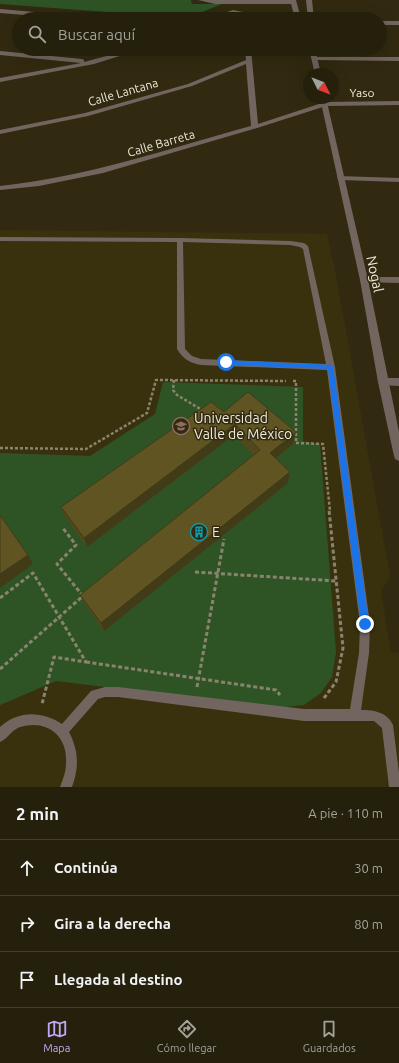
<!DOCTYPE html>
<html lang="es">
<head>
<meta charset="utf-8">
<style>
  body { margin:0; font-family:Ubuntu,sans-serif; background:#2d2815; color:#f1f3f6 }
  .compass { position:absolute; left:303px; top:68px; width:36px; height:36px; border-radius:50%; background:#25200c; box-shadow:0 4px 16px #0002; rotate:132deg }
  .stop { position:absolute; width:12px; height:12px; margin:-9px; border:3px solid #1a73e8; border-radius:50%; background:#fff }
  .stop.end { background:#1a73e8; border-color:#fff; box-shadow:0 1px 4px #0008 }
  .list { margin:0; padding:0; list-style:none }
  h2 { display:flex; justify-content:space-between; align-items:center; height:52px; margin:0; padding:0 16px; font-size:17px }
  h2 small { font-size:13px; font-weight:400; color:#a3a39d }
  .list li { display:grid; grid-template-columns:26px 1fr auto; gap:12px; align-items:center; box-sizing:border-box; height:56px; padding:0 16px; border-top:1px solid #423e2d }
  .list b { display:block; font-size:15px; white-space:nowrap }
  .list em { font-size:13px; font-style:normal; color:#a3a39d }
  .icon { flex:none; width:22px; height:22px; fill:none; stroke:currentColor; stroke-width:2; stroke-linecap:round; stroke-linejoin:round }
  .map { position:relative; flex:none; width:399px; height:787px; overflow:hidden }
  .search { position:absolute; background:#25200c; box-shadow:0 4px 16px #0002; left:12px; right:12px; top:12px; height:44px; display:flex; align-items:center; gap:10px; box-sizing:border-box; padding:0 14px; border-radius:22px; color:#a3a39d; font-size:15px }
  .sheet { height:220px; background:#25200c }
  nav { display:flex; justify-content:space-around; align-items:center; box-sizing:border-box; height:56px; border-top:1px solid #423e2d; background:#25200c; font-size:11px; color:#a3a39d }
  nav a { display:grid; justify-items:center; gap:2px }
  nav .on { color:#c0a8f4 }
  .map>svg:first-child { display:block }
</style>
</head>
<body>
<div class="map">
<svg width="399" height="787" viewBox="0 0 399 787">
  <rect width="100%" height="100%" fill="#312a10"/>
  <path fill="#39310e" d="M0 230 327 234 336 276 390 576 381 591 391 652 399 653V787H0Z"/>
  <path fill="#2e5426" d="M0 0H191L192 4H222L187 18 0 4Z
    M163 382 303 387V441L320 444 336 652 332 677 321 693 304 705 277 708 56 681 0 705V453L90 456 155 414Z"/>
  <g fill="none" stroke-linecap="round" stroke-linejoin="round">
    <path stroke="#8a846f" stroke-width="2.5" stroke-dasharray="3 2" stroke-linecap="butt" d="M174 380 173 390 177 395 202 410
      M293 381H296V443L323 444 330 511
      M0 448 86 449 147 413 156 380 286 381"/>
    <path stroke="#8a846f" stroke-width="3" stroke-dasharray="4 2.5" stroke-linecap="butt" d="M195 572 336 581
      M0 598 33 573 86 662 54 657 42 704
      M86 662 276 690 280 695
      M0 669 83 596 57 564 76 545 62 527
      M197 687 224 539
      M324 698 336 682 343 648 329 510"/>
    <path fill="#72655f" fill-rule="evenodd" d="M0 237 180 238 290 241 304 243 308 246 335 367 370 624 369 653 361 710C374 710 387 712 393 725L399 773V787H389L382 728 374 721H304L118 697H105L98 699 69 732C79 751 79 768 72 787H60C63 779 66 772 66 763 68 735 46 719 20 727 11 730 8 739 0 742V727C19 710 42 711 62 724L91 691 105 687H118L304 709H350L359 653 360 624 327 370 201 365C190 363 183 359 177 349V242L0 241ZM183 242 290 245 300 247 303 249 326 364 201 359 192 356 185 349Z"/>
    <path fill="#72655f" fill-rule="evenodd" d="M198 0H293L296 2 293 4H215Z
      M0 9 93 17 96 19H74L0 13Z
      M233 10 248 13 250 19H244L243 15C232 9 220 19 208 19Z
      M380 21H399V25H380Z
      M133 49H142L94 64 0 82V78L81 63 0 55V51L82 59 84 60V62Z
      M245 49H251L258 124 325 102 399 101V105L326 106 257 128 103 173 39 186 0 190V186C86 177 168 149 251 126L246 64 192 86 88 116 0 134V130L85 113 188 84 246 60Z
      M315 57H399V61L313 60 312 59Z
      M338 176 399 178V182L341 180 337 178Z
      M364 277H399V283L361 282 360 280 361 278Z
      M383 378H399V386L380 385 378 382 380 379Z"/>
    <path fill="#72655f" fill-rule="evenodd" d="M290 0H296L301 19H295Z
      M306 0H312L314 19H308Z
      M309 49H315L321 74H315Z
      M320 98H326L368 280 399 432V461L395 459 394 456 378 382 360 280Z"/>
  </g>
  <path fill="#52481d" d="M224 412 293 444 276 458 288 483 104 631 84 603 80 595 253 455 234 435 87 547 65 517 61 507Z"/>
  <path fill="#423b18" d="M235 424 234 435 87 547 84 538Z
    M296 432 293 444 268 464 270 453Z
    M290 472 288 483 104 631 101 623Z
    M28 555 33 564 0 588V574Z"/>
  <path fill="#5f5422" stroke="#423b18" d="M248 392 296 432 270 453 290 472 101 623 80 595 260 450 235 424 84 538 61 507 211 402 224 412Z
    M0 515 28 555 0 574Z"/>
  <path fill="#1a73e8" d="M224 360 333 365 369 624 368 627H362L361 624 328 369 226 365 224 364Z"/>
  <defs>
    <g id="university-ring" transform="scale(0.9)"><circle r="9.5" fill="#312a10" stroke="#8d6e63" stroke-width="1.5"/><path d="M0-5L7-2L0 1L-7-2ZM-4 1L0 2.5L4 1V4Q0 6-4 4Z" fill="#8d6e63"/></g>
    <g id="building-ring" transform="scale(0.9)"><circle r="9.5" fill="#312a10" stroke="#0f9aa8" stroke-width="1.5"/><path d="M-4-6H4V6H1V3H-1V6H-4ZM-2.5-4.3h1.7v1.8h-1.7ZM.8-4.3h1.7v1.8H.8ZM-2.5-1h1.7V.8h-1.7ZM.8-1h1.7V.8H.8Z" fill="#0f9aa8"/></g>
  </defs>
  <g fill-rule="evenodd">
    <use href="#university-ring" x="181" y="426"/>
    <use href="#building-ring" x="199" y="532"/>
  </g>
  <g text-anchor="middle" dominant-baseline="central" stroke-width="3" stroke-linejoin="round" paint-order="stroke">
    <g font-size="12" fill="#efebdb" stroke="#312a10">
      <text transform="translate(123 92) rotate(-16)">Calle Lantana</text>
      <text x="362" y="92">Yaso</text>
      <text transform="translate(161 143) rotate(-16)">Calle Barreta</text>
    </g>
    <g font-size="14" fill="#efebdb" stroke="#312a10">
      <text transform="translate(375 274) rotate(78)">Nogal</text>
    </g>
    <g font-size="14" fill="#efebdb" stroke="#312a10" text-anchor="start">
      <text x="194" y="418">Universidad<tspan x="194" dy="16">Valle de México</tspan></text>
      <text x="212" y="532">E</text>
    </g>
  </g>
</svg>
<svg class="compass" viewBox="-18 -18 36 36"><path d="M0-13l5 13h-10z" fill="#e53935"/><path d="M0 13l5-13h-10z" fill="#a3a39d"/></svg>
<div class="stop" style="left:226px;top:362px"></div>
<div class="stop end" style="left:365px;top:624px"></div>
<div class="search"><svg class="icon" aria-label="search" viewBox="0 0 24 24"><circle cx="10" cy="10" r="6"/><path d="M15 15l6 6"/></svg>Buscar aquí</div>
</div>
<section class="sheet">
<h2>2 min<small>A pie · 110 m</small></h2>
<ul class="list">
<li><svg class="icon" aria-label="ahead" viewBox="0 0 24 24"><path d="M12 20V5M6 11l6-6 6 6"/></svg><div><b>Continúa</b></div><em>30 m</em></li>
<li><svg class="icon" aria-label="right" viewBox="0 0 24 24"><path d="M7 20v-9h11M14 6l5 5-5 5"/></svg><div><b>Gira a la derecha</b></div><em>80 m</em></li>
<li><svg class="icon" aria-label="arrive" viewBox="0 0 24 24"><path d="M6 21V4h12l-3 4 3 4H6"/></svg><div><b>Llegada al destino</b></div></li>
</ul>
</section>
<nav>
<a class="on"><svg class="icon" aria-label="map" viewBox="0 0 24 24"><path d="M3 6l6-2 6 2 6-2v14l-6 2-6-2-6 2zM9 4v14M15 6v14"/></svg>Mapa</a>
<a><svg class="icon" aria-label="directions" viewBox="0 0 24 24"><path d="M12 3l9 9-9 9-9-9zM9 14v-3h6M13 9l2 2-2 2"/></svg>Cómo llegar</a>
<a><svg class="icon" aria-label="saved" viewBox="0 0 24 24"><path d="M7 4h10v16l-5-4-5 4z"/></svg>Guardados</a>
</nav>
</body>
</html>
